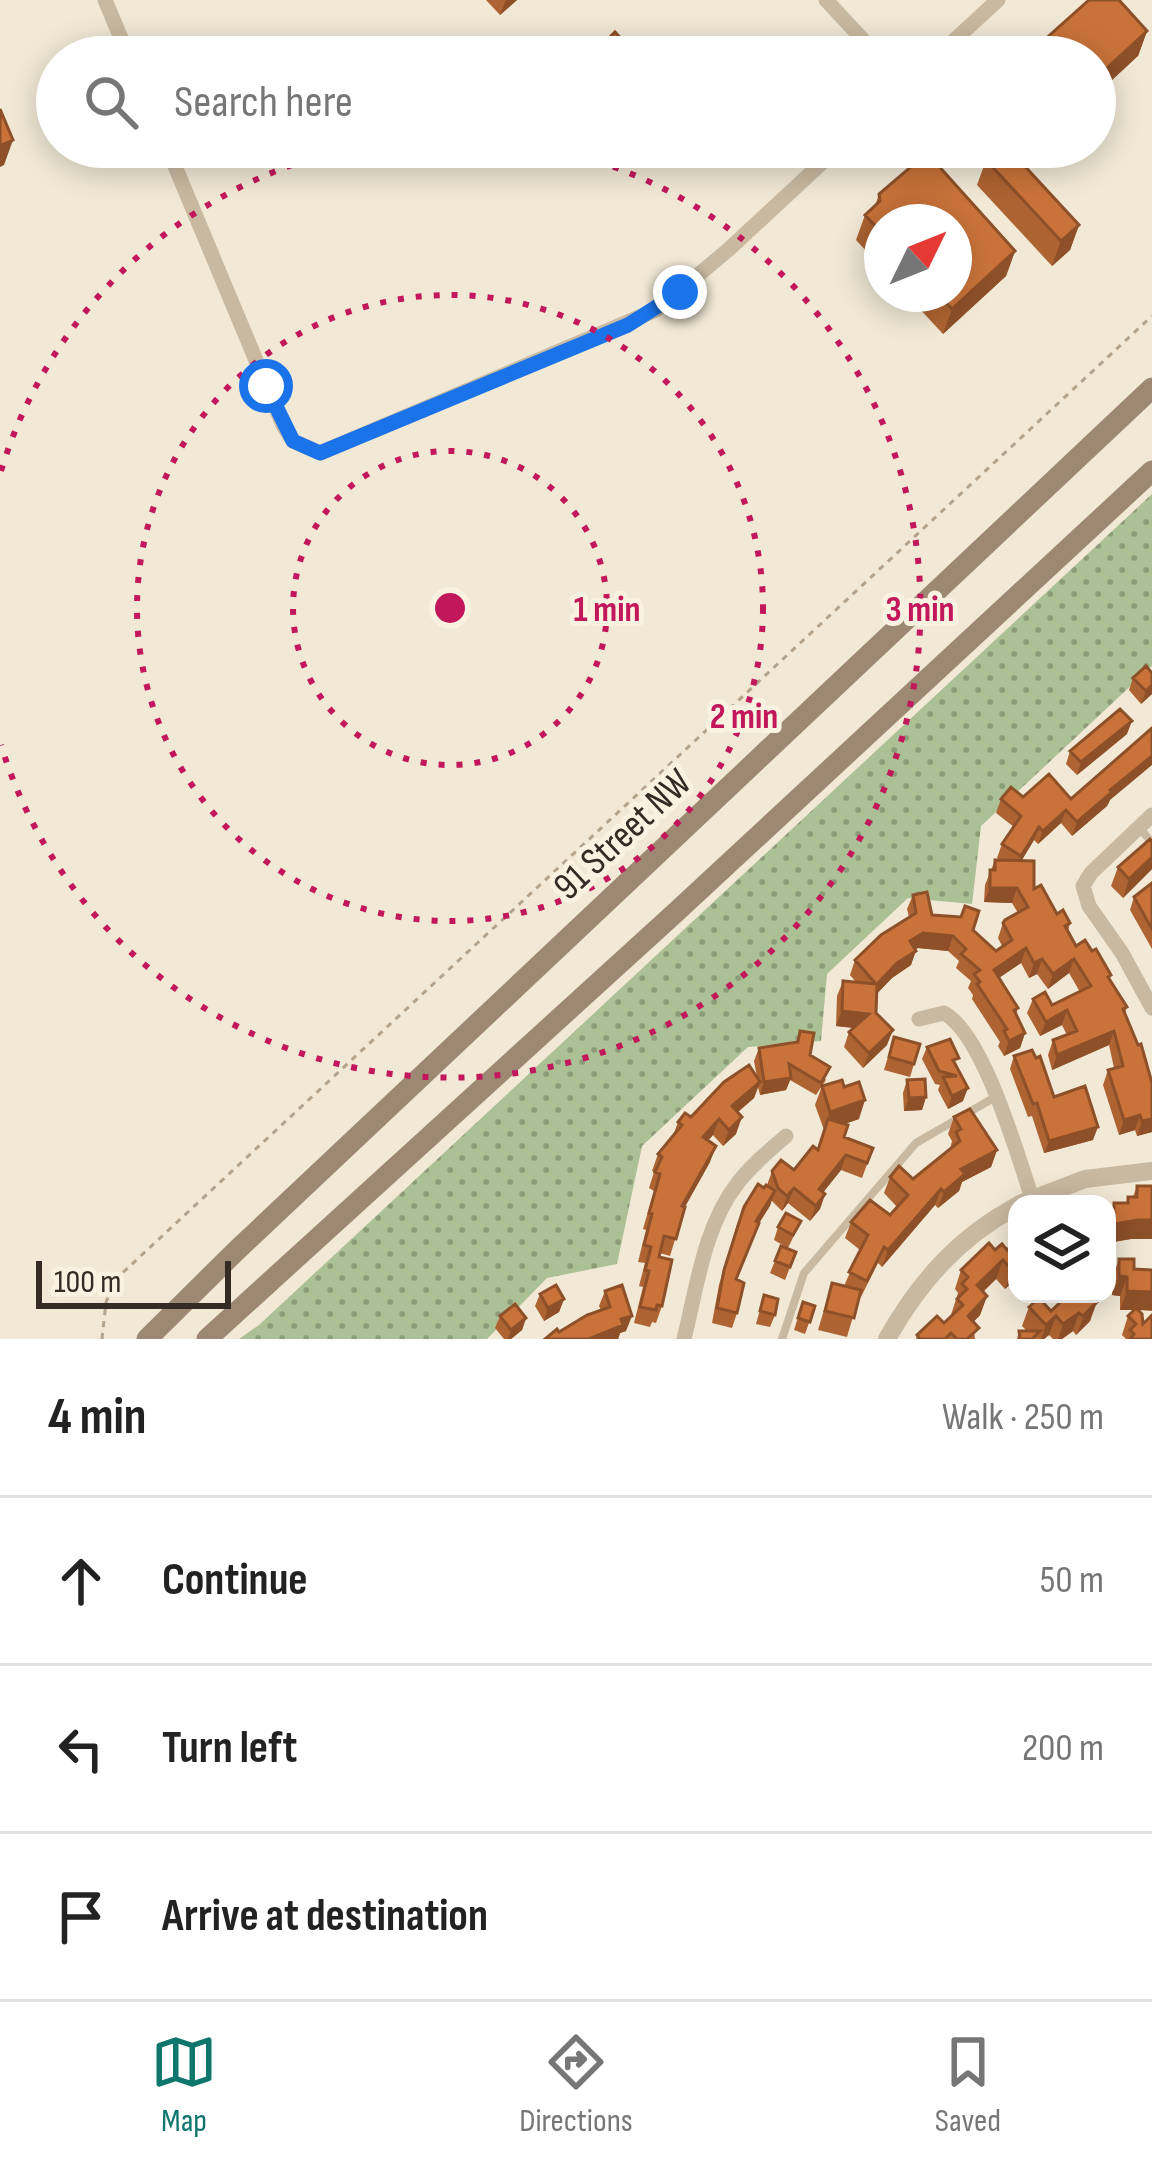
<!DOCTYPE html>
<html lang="en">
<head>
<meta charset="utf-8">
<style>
  body { margin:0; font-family:"Sofia Sans Condensed",sans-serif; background:#f2f2f2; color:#222 }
  .controls { position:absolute; right:36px; bottom:36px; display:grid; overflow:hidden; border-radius:24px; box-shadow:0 6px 30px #0003 }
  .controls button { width:108px; height:108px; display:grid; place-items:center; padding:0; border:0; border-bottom:3px solid #e0e0e0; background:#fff; color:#222; font:60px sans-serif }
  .compass { position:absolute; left:864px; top:204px; width:108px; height:108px; border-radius:50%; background:#fff; box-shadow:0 6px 30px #0003; rotate:47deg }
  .scale { position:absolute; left:36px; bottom:30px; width:195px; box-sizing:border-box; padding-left:12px; border:6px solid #332b24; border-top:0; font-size:33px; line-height:42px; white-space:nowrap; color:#332b24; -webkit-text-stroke:9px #f9f2e1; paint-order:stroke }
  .stop { position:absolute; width:36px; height:36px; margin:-27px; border:9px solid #1a73e8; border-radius:50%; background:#fff }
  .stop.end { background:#1a73e8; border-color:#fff; box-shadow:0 3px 12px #0008 }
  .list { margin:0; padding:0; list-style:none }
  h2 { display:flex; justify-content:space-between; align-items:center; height:156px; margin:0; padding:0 48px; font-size:51px }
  h2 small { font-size:39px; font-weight:400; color:#767676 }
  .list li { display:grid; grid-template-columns:78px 1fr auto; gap:36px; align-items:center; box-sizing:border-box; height:168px; padding:0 48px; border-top:3px solid #e0e0e0 }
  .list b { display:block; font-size:45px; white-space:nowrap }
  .list em { font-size:39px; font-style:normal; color:#767676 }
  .icon { flex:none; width:66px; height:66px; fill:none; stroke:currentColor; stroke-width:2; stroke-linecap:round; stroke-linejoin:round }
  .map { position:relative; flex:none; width:1152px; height:1339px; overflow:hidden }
  .search { position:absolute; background:#fff; box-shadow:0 6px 30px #0003; left:36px; right:36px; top:36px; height:132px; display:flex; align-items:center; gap:30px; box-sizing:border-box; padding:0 42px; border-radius:66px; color:#767676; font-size:45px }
  .sheet { height:660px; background:#fff }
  nav { display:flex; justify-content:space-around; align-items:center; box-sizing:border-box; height:168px; border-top:3px solid #e0e0e0; background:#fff; font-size:33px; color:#767676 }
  nav a { display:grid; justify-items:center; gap:6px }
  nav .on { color:#0f766e }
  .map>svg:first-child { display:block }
</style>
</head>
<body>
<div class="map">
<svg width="1152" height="1339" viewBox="0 0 1152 1339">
  <defs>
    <pattern id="grass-dots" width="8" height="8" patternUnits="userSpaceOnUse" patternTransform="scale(3)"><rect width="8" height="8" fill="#abc095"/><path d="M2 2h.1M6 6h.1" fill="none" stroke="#8c9c79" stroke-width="1.8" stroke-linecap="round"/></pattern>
  </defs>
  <rect width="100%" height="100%" fill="#f1e8d5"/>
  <path fill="url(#grass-dots)" d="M1152 494V666L981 826 972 904 908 898 827 974 821 1041 748 1047 642 1146 617 1264 547 1278 487 1339H239L259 1325Z"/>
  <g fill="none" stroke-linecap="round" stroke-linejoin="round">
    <path stroke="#b4a38b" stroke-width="3" stroke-dasharray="6 6" stroke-linecap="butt" d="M102 1339 106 1302 117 1278 1152 316"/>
    <path stroke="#c9b9a1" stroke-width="8" d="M1139 827 1152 843
      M782 1339 804 1273 916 1143 997 1096"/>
    <path stroke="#c9b9a1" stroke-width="15" d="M105 0 129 57
      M826 0 879 57
      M936 57 998 0
      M167 147 283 425 293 441 320 453 656 310 728 250 839 147
      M1152 815 1091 873 1083 886 1089 906 1122 953 1152 1008
      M919 1019 944 1013C984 1035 1017 1154 1032 1198
      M684 1339C697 1287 704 1227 737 1184 750 1166 769 1151 786 1136"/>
    <path stroke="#c9b9a1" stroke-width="18" d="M1020 1204 1085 1179 1152 1171
      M887 1339C919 1282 959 1237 1017 1206"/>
    <path stroke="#9c8873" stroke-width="21" d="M147 1339 236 1251 1152 388
      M207 1339 675 913 1152 471"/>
  </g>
  <path fill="#ad6332" d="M486 0H517L500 15Z
    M1147 31 1138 56 1037 57 1042 42Z
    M344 147H371L364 164 341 155Z
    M1018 147H1051L1033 164Z
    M986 160 1079 225 1070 250 1052 266 977 185Z
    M879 194 1015 251 1006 276 943 334 906 294H954L882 222V268L856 240 865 215 875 206Z
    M1133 678 1152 694 1141 704 1129 690Z
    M1127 734 1077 775 1066 764 1070 751Z
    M1023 797 1110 800 1107 806 1072 836 1061 823 1038 844 1034 840 1021 861 1034 889 1057 914 1070 923 1068 931 1076 946 1092 951 1111 975 1110 979 1127 1007 1125 1013 1152 1083V1132L1137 1136 1135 1130 1119 1135 1103 1085 1108 1070 1114 1068 1109 1045 1052 1070 1048 1055 1053 1040 1067 1035 1062 1025 1040 1036 1027 1013 1033 999 1052 1005 1080 992 1069 973 1048 989 1037 974 1029 978 1021 963 999 978 1018 1008 1016 1014 1025 1033 1020 1048 1004 1056 998 1046 1000 1042 972 999 973 995 968 988 971 981 956 968 959 961 948 951 918 948 915 949 911 965 892 978 877 993 876 1013 887 1045 863 1068 844 1047 849 1032 854 1028 836 1026 837 996 843 981 856 982 850 975 855 960 909 917 907 909 913 895 932 915 973 930 996 951 1002 946 998 938 1003 923 1018 913 1012 903 984 902 985 885 995 860H1001L997 858 1002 844 1014 827 996 813 1001 799Z
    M1152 841V869L1123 898 1111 886 1118 867Z
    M1152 883V949L1130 910 1134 897Z
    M800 1031 810 1055 826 1080 816 1095 790 1080 786 1090 760 1095 758 1087 754 1098 738 1112 736 1134 723 1146 713 1135 708 1140 710 1162 685 1207 670 1256 660 1253 662 1306 656 1323 652 1322 650 1327 634 1323 643 1287 639 1286 645 1263 638 1262 646 1230 643 1229 654 1191 649 1188 654 1172 652 1171 658 1154 673 1136 678 1122 691 1117 757 1077 754 1061 759 1048 796 1042Z
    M894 1037 914 1064 910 1077 884 1070Z
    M927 1047 956 1065 963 1101 948 1109 938 1090 940 1085 935 1084 922 1059Z
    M1014 1056 1054 1097 1093 1140 1044 1153 1032 1116 1028 1117 1010 1069Z
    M907 1080 926 1097 922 1110 904 1111 903 1093Z
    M822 1086 859 1119 844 1124V1137L873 1148 862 1178 841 1170 823 1192 825 1194 820 1209 810 1221 788 1203 782 1211 771 1200 759 1223 737 1280V1313L732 1328 712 1323 719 1285 738 1221 767 1185 772 1171 794 1170 817 1150 824 1130 815 1105Z
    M954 1117 997 1150 991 1167 962 1182 959 1191 938 1208 935 1205 882 1267 878 1263 861 1297 859 1296 847 1337 818 1330 832 1283 844 1286 860 1250 845 1238 851 1222 890 1215 897 1207 884 1193 890 1177 913 1179 950 1149 952 1141 948 1134Z
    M1137 1186H1152L1131 1239 1107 1243V1221L1114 1203H1126L1128 1197H1133Z
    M801 1221 788 1248 774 1240 778 1227Z
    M1002 1244 1017 1278 1005 1289 996 1279 983 1292 987 1296 980 1315 973 1322 975 1339H916L917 1335 944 1323 950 1318 958 1293 955 1289 961 1270 995 1250Z
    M781 1246 796 1252 785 1280 770 1273Z
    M1119 1259 1134 1269 1152 1270V1311L1138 1310 1143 1324 1152 1339H1126L1122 1335 1128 1316 1134 1310H1120V1296L1112 1295V1278Z
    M605 1291 626 1331 620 1333 618 1339H545L601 1310 599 1306Z
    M540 1294 564 1299 559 1312 544 1321 535 1306Z
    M1068 1294H1096L1090 1321 1076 1335 1073 1331 1062 1339H1053L1049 1335 1044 1339H1017L1019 1331H1027L1022 1326 1029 1307 1051 1311Z
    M764 1295 775 1315 770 1327 756 1324Z
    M803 1302 815 1306 805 1334 794 1330Z
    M500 1316 526 1318 522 1330 511 1339H504L495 1328Z"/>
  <path fill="#8d5029" d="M506 0H517L500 15Z
    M1147 31 1138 56 1095 96V79Z
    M13 140 4 165 0 167V146Z
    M1039 147H1051L1033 164Z
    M1079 225 1070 250 1052 266 1061 241Z
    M1015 251 1006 276 943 334 952 309Z
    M1152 685V694L1141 704 1146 691Z
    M1132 721 1127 734 1077 775 1081 762Z
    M1152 756V765L1110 800 1107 806 1072 836 1077 822 1110 790Z
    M1066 810 1061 823 1038 844 1043 831Z
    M1039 827 1034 840 1016 870 1021 856Z
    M1152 857V869L1123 898 1129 879Z
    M990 888H1017L1012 903 984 902Z
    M923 933 953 936 948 951 918 948 905 956 910 941Z
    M1026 948 1021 963 988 985 994 970Z
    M916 951 911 965 892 978 872 999 877 984 897 963Z
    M1042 959 1037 974 1029 978 1034 963Z
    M1074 959 1069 973 1048 989 1053 974Z
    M1067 1010 1062 1025 1040 1036 1046 1022Z
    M842 1011 869 1014 864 1029 836 1026Z
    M893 1030 887 1045 863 1068 869 1053Z
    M1114 1031 1109 1045 1052 1070 1057 1055Z
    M1025 1033 1020 1048 1004 1056 1009 1041Z
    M791 1078 786 1090 760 1095 764 1082Z
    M760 1082 754 1098 726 1122 732 1106Z
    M968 1088 963 1101 948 1109 952 1096Z
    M926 1097 922 1110 904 1111 909 1098Z
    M865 1100 859 1119 824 1131 830 1112Z
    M1140 1115 1135 1130 1119 1135 1124 1120Z
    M742 1117 736 1134 723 1146 729 1130Z
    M719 1119 713 1135 697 1153 703 1137Z
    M1152 1119V1132L1137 1136 1142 1121Z
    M1098 1127 1093 1140 1044 1153 1049 1141Z
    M716 1146 710 1162 676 1222 682 1206Z
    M997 1150 991 1167 962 1182 959 1191 938 1208 944 1192 961 1169Z
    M846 1155 841 1170 814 1204 819 1189Z
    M794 1188 788 1203 782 1211 787 1196Z
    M941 1189 935 1205 882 1267 888 1250Z
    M775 1191 770 1206 751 1236 756 1221Z
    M825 1194 820 1209 810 1221 816 1206Z
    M1138 1220H1152V1239H1131L1107 1243 1114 1224Z
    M1003 1260 996 1279 970 1304 977 1285Z
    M1017 1266V1278L1005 1289 1012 1270Z
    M1119 1276 1127 1277 1120 1296 1112 1295Z
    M1127 1291 1152 1292V1310H1120Z
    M1094 1294H1096L1087 1312 1097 1302 1090 1321 1076 1335Z
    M987 1296 980 1315 961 1335 968 1316Z
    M564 1299 559 1312 544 1321 548 1308Z
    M1079 1313 1073 1331 1062 1339H1058L1063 1324Z
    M632 1316 626 1331 620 1333 618 1339H589L621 1319Z
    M1056 1316 1049 1335 1044 1339H1041L1046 1325Z
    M526 1318 522 1330 511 1339H508L511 1330Z"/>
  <path fill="#c9733a" stroke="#8d5029" stroke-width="3" d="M1089 0H1119L1147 31 1095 79V57H1056L1042 42Z
    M615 32 628 46 616 57H578L596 40 601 46Z
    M994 43 1007 57H979Z
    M768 50 830 54V57H751V54H768Z
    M0 109 13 140 0 146Z
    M1001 147H1007L1079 225 1061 241 986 160Z
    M927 153 1015 251 952 309 938 294H954V222H882V233L865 215 880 201 879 194Z
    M1146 666 1152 673V685L1146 691 1133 678Z
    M1120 709 1132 721 1081 762 1070 751Z
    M1152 728V756L1110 790 1112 792 1077 822 1066 810 1043 831 1039 827 1021 856 1002 844 1021 816 1001 799 1011 787 1023 797 1049 774 1071 799Z
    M1150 839 1152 841V857L1129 879 1118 867Z
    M995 860 1034 861V889L1041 885 1057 914 1063 910 1070 923 1065 926 1076 946 1085 940 1092 951 1096 949 1111 975 1108 977 1127 1007 1123 1009 1138 1045 1141 1044 1152 1083V1119L1142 1121 1140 1115 1124 1120 1108 1070 1123 1066 1114 1031 1057 1055 1053 1040 1077 1031 1067 1010 1046 1022 1033 999 1045 992 1052 1005 1091 986 1074 959 1053 974 1042 959 1034 963 1026 948 994 970 1018 1008 1014 1010 1025 1033 1009 1041 1004 1031 1007 1029 977 984 980 982 974 974 980 970 961 954 966 949 953 936 923 933 910 941 916 951 897 963 877 984 876 1013 893 1030 869 1053 849 1032 869 1014 842 1011 843 981 876 984 855 960 881 935 916 913 913 895 927 892 932 915 961 917 965 906 979 911 973 930 996 951 1012 940 1003 923 1005 920 1028 907 1017 888H990V870H995Z
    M1152 883V929L1134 897Z
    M800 1031 814 1033 810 1055 830 1067 821 1083 789 1064 791 1078 764 1082 759 1048 798 1042Z
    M894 1037 920 1044 914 1064 889 1057Z
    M950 1039 959 1058 953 1060 968 1088 952 1096 943 1077 957 1076 939 1071 927 1047Z
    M1032 1050 1036 1058 1040 1056 1054 1097 1085 1086 1098 1127 1049 1141 1037 1103 1033 1104 1014 1056Z
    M749 1065 760 1082 732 1106 742 1117 729 1130 719 1119 703 1137 716 1146 682 1206 685 1207 676 1239 664 1236 659 1257 672 1260 662 1306 657 1305 656 1310 640 1307 649 1271 645 1270 651 1247 644 1245 652 1214 649 1213 660 1174 655 1172 662 1157 658 1154 682 1125 678 1122 685 1113 691 1117 724 1082Z
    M925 1079 926 1097 909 1098 907 1080Z
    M842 1080 844 1087 859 1082 865 1100 830 1112 822 1086Z
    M970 1109 997 1150 961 1169 965 1174 944 1192 941 1189 888 1250 884 1247 867 1281 849 1272 868 1235 851 1222 870 1200 890 1215 908 1195 890 1177 899 1166 913 1179 960 1141 956 1132 961 1129 954 1117Z
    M828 1119 848 1125 844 1137 873 1148 867 1163 846 1155 819 1189 825 1194 816 1206 794 1188 787 1196 778 1188 772 1171 781 1160 794 1170 813 1146 818 1150Z
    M758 1184 764 1188 766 1185 775 1191 756 1221 759 1223 736 1279 744 1283 737 1313 717 1308 724 1270 744 1207Z
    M1137 1186H1152V1220H1138L1114 1224V1203H1128V1197H1137Z
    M1079 1198 1082 1204H1067Z
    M786 1213 801 1221 793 1235 778 1227Z
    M989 1243 995 1250 1002 1244 1007 1250 1015 1243 1017 1245V1266L1012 1270 1003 1260 977 1285 987 1296 968 1316 979 1328 967 1339H957L951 1333 945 1339H920L917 1335 937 1316 944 1323 963 1305 957 1299 967 1289 962 1284 968 1277 961 1270Z
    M781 1246 796 1252 790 1267 775 1261Z
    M1119 1259H1134V1269L1152 1270V1292L1127 1291V1277L1119 1276Z
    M832 1283 861 1290 854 1318 825 1311Z
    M556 1285 564 1299 548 1308 540 1294Z
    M622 1285 632 1316 621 1319 623 1325 589 1339H545L557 1329 559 1332 587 1315 610 1307 605 1291Z
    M1069 1294H1094L1092 1297 1097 1302 1083 1316 1079 1313 1063 1324 1056 1316 1046 1325 1029 1307 1039 1298 1051 1311Z
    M764 1295 778 1299 775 1315 760 1311Z
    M803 1302 815 1306 810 1322 798 1318Z
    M515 1304 526 1318 511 1330 500 1316Z
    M1136 1308 1142 1314 1143 1324 1152 1315V1339H1130L1134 1334 1130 1330 1136 1324 1128 1316Z
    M1019 1331H1040L1032 1339H1020Z"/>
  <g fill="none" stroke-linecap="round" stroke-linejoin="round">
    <path stroke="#1a73e8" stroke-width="15" d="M266 386 293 441 320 453 628 325 680 292"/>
  </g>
  <g fill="none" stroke="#c2185b" stroke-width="6" stroke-dasharray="6 12">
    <circle cx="450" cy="608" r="157"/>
    <circle cx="450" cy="608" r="313"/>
    <path d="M1 471A470 470 0 0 1 356 147M544 147A470 470 0 1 1 1 745"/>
  </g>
  <g text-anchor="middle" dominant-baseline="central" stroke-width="10" stroke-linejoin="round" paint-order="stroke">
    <g font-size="39" fill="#332b24" stroke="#f9f2e1">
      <text transform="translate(623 835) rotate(-43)">91 Street NW</text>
    </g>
  </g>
  <circle cx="450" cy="608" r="18" fill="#c2185b" stroke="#f9f2e1" stroke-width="6"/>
  <g font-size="36" text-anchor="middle" font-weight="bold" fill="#c2185b" stroke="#f9f2e1" stroke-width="10" stroke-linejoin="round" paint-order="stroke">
    <text x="607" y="621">1 min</text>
    <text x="920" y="621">3 min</text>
    <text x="744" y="728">2 min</text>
  </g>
</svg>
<div class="controls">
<button><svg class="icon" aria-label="layers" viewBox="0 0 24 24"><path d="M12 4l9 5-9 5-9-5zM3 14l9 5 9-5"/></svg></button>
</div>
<svg class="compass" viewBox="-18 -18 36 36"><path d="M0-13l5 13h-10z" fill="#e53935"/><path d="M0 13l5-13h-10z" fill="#767676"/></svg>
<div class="scale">100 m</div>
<div class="stop" style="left:266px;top:386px"></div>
<div class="stop end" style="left:680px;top:292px"></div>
<div class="search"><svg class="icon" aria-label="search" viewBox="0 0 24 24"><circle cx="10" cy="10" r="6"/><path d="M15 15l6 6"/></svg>Search here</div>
</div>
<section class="sheet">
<h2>4 min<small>Walk · 250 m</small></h2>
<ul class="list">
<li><svg class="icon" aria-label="ahead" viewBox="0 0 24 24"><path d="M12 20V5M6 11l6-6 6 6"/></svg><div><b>Continue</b></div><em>50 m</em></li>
<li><svg class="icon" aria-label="left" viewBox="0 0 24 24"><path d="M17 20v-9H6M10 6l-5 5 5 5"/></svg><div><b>Turn left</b></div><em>200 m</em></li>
<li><svg class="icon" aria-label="arrive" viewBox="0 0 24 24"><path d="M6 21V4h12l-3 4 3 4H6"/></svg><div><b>Arrive at destination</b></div></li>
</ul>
</section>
<nav>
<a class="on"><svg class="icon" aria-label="map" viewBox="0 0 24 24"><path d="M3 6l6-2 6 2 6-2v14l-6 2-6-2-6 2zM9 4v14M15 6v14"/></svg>Map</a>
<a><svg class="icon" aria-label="directions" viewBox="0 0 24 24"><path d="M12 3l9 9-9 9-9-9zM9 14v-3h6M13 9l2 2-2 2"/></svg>Directions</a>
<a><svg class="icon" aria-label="saved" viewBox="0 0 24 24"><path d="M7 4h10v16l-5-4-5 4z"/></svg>Saved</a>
</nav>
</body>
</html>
